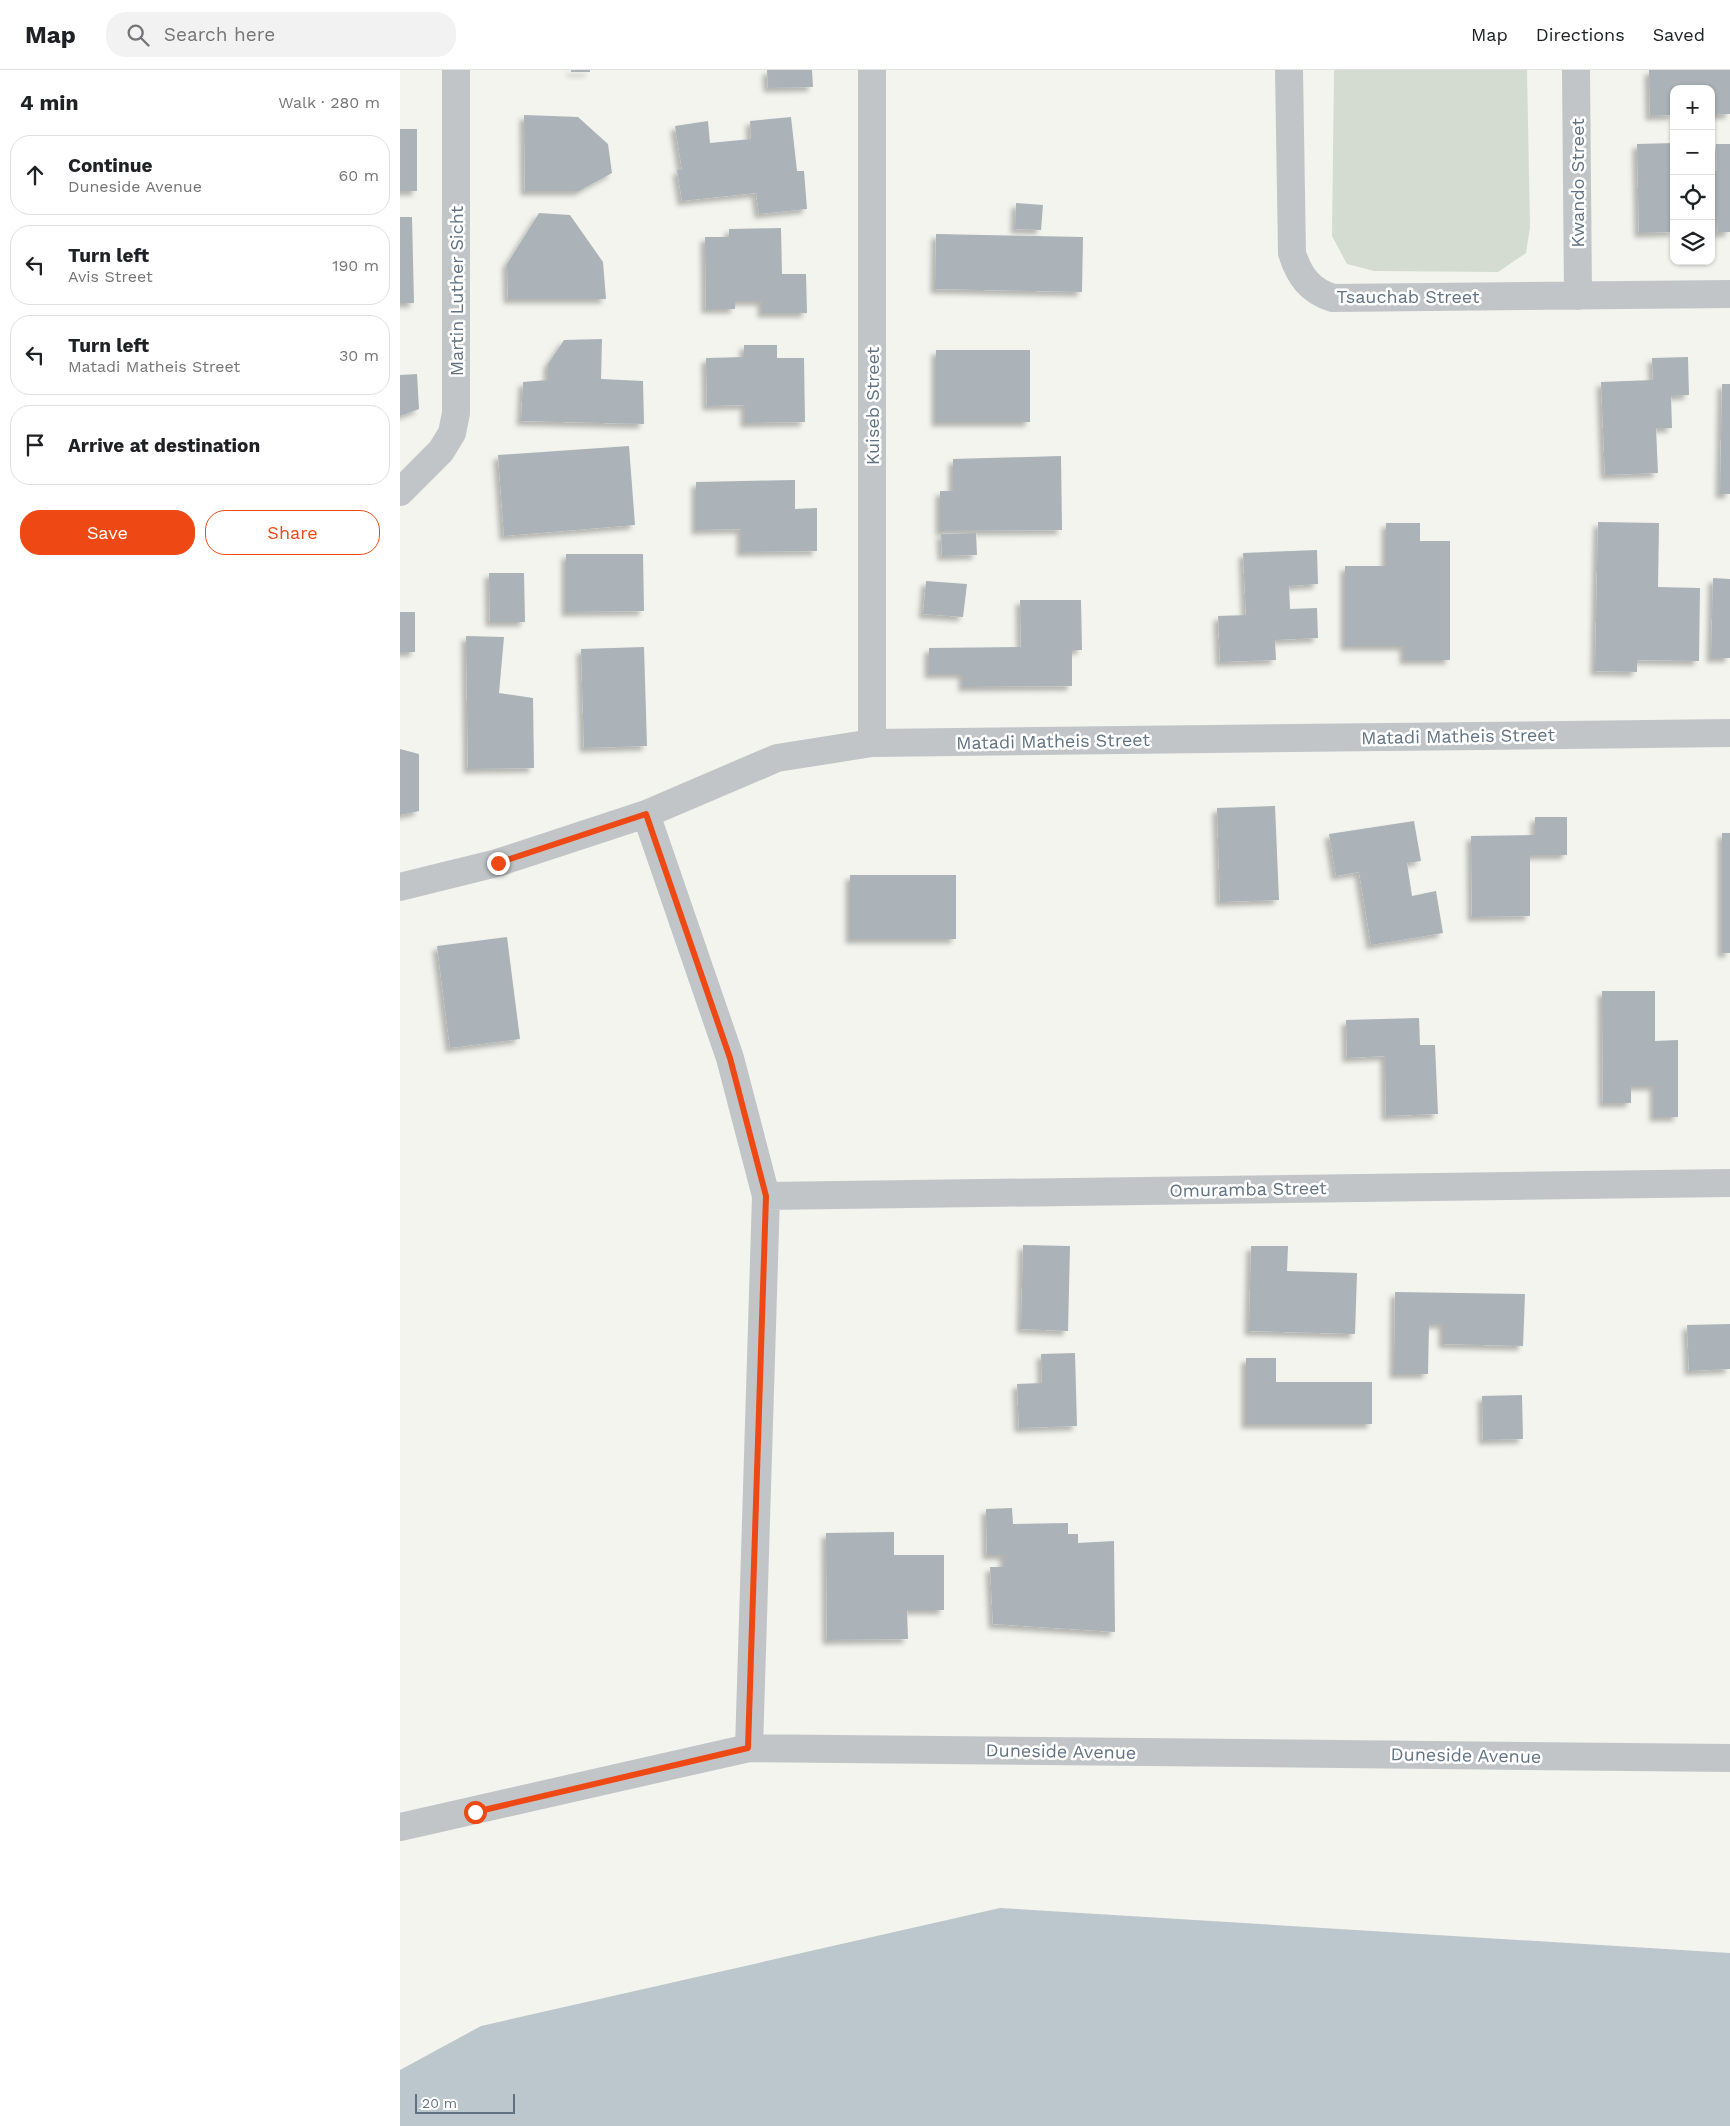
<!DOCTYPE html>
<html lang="en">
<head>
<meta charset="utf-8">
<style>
  body { margin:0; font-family:"Work Sans",sans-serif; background:#f2f2f2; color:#202124 }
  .controls { position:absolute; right:15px; top:15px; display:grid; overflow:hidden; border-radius:10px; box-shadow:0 1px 4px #0004 }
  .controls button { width:45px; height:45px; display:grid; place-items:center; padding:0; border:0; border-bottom:1px solid #e0e0e0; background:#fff; color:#202124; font:25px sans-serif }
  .scale { position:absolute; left:15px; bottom:12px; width:100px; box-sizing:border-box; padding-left:5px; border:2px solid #617382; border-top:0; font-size:14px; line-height:18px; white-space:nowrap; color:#617382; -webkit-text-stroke:4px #fff; paint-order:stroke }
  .stop { position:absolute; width:15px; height:15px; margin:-11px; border:4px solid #ee4915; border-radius:50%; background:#fff }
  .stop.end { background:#ee4915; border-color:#fff; box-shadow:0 1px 5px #0008 }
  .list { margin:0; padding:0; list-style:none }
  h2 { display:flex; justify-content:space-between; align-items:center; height:65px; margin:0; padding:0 20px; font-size:21px }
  h2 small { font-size:16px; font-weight:400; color:#757577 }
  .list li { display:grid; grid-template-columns:32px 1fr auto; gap:15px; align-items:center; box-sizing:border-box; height:80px; margin:0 10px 10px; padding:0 10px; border:1px solid #e0e0e0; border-radius:20px }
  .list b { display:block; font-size:19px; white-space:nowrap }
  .list p { margin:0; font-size:16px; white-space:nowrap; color:#757577 }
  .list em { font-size:16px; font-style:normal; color:#757577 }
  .actions { display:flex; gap:10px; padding:15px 20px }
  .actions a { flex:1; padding:11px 0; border:1px solid #ee4915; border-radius:20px; text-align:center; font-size:18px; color:#ee4915 }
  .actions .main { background:#ee4915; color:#fff }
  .icon { flex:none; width:28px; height:28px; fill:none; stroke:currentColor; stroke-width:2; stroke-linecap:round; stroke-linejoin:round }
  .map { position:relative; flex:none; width:1330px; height:2056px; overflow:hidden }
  header { display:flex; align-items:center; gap:30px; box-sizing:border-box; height:70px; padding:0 25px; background:#fff; border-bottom:1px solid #e0e0e0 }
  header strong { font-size:24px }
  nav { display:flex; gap:28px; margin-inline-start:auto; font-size:18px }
  .search { width:350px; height:45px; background:#f2f2f2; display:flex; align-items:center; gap:12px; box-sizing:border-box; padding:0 18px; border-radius:20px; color:#757577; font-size:19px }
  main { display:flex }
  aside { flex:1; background:#fff }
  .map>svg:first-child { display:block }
</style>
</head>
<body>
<header>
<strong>Map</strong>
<div class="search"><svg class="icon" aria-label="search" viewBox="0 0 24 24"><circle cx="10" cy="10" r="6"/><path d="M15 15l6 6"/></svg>Search here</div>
<nav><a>Map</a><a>Directions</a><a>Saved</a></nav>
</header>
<main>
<aside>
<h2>4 min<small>Walk · 280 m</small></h2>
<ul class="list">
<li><svg class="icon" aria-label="ahead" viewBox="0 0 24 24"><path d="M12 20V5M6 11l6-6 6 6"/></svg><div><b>Continue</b><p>Duneside Avenue</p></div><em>60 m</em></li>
<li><svg class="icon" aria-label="left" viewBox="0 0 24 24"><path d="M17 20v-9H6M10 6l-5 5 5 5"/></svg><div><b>Turn left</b><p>Avis Street</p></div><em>190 m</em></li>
<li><svg class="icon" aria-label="left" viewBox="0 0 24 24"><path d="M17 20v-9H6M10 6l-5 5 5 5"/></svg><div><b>Turn left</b><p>Matadi Matheis Street</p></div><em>30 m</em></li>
<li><svg class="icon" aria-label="arrive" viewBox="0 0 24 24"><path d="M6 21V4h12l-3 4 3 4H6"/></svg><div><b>Arrive at destination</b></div></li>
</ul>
<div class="actions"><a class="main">Save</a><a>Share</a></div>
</aside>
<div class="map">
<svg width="1330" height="2056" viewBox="0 0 1330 2056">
  <defs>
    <filter id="shadow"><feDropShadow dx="-4.5" dy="4.5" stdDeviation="2.5" flood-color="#0004"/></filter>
  </defs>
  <rect width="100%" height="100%" fill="#f4f4ef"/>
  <path fill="#d4dbd0" d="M934 0H1127L1130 157 1126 183 1098 202 974 201 947 194 932 166Z"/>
  <path fill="#bbc7cc" d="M600 1838 1330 1883V2056H0V2000L81 1956Z"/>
  <path fill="#abb3b8" filter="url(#shadow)" d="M171 0H190V2H171Z
    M367 0H412L413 17 368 18Z
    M1249 0H1330V44L1311 45V19H1274V45L1250 46Z
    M124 45 178 47 208 74 212 103 179 121H125Z
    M391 47 397 101H404L407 139 359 144 356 123 282 131 277 100H282L275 56 308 51 310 73 351 69 350 51Z
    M0 59H17V121H0Z
    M1274 73V162L1239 163 1237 74Z
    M1316 74H1330V162L1318 163 1317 148H1311V101H1317Z
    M616 133 643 135 641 160 615 159Z
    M139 143 170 145 203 192 206 229H108L107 194Z
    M0 147H12L14 233H0Z
    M381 158 382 204H406L407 243H362V231H335V239H306L305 167H329V159Z
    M536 164 683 167 682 222 535 219Z
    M202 269 201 309 243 311 244 354 121 351 123 312 148 310V294L164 270Z
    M344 275H377V288H404L405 352 345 353V335L307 336 306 288 344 287Z
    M536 280H630V352H536Z
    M1288 287 1289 325 1271 326 1272 358H1256L1258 403 1205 405 1201 312 1253 310 1252 288Z
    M17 304 19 339 0 346V305Z
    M1322 314H1330V424H1320Z
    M229 376 235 455 104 466 98 385Z
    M661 386 662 460 540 461V421H553V389Z
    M395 410V439L417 438V481L341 482V459L296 460V412Z
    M1198 452 1259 453 1258 517 1300 518 1299 591 1237 590V602L1195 601Z
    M986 453H1020V471H1050V590H1004V576H945V496H986Z
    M576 463 577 485 542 486 541 464Z
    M917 480 918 514 889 516 890 539 917 538 918 568 875 570 876 590 820 592 818 546 846 545 843 483Z
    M166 484H243L244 541 166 542Z
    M89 503H124L125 552H90Z
    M1313 508 1330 509V588H1311Z
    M526 511 567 514 563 547 523 544Z
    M620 530H681L682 580H672V616L563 617V604H529V578L621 577Z
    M0 542H15V582H0Z
    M66 566 104 567 99 623 133 628 134 698 68 699Z
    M244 577 247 676 184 678 181 579Z
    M0 679 19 684V741L0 745Z
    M875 736 879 830 820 832 817 738Z
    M1135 747H1167V785H1130V846L1072 847 1071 766 1135 765Z
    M1014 751 1021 791 1007 793 1012 826 1036 821 1043 863 971 875 959 802 936 806 929 764Z
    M1322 763H1330V883H1322Z
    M450 805H556V869H450Z
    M107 867 120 969 50 978 37 876Z
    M1202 921H1255V971L1278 970V1047H1254V1016H1231V1033H1203Z
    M1019 948 1020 975H1035L1038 1044 986 1046 985 986 947 988 946 950Z
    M623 1175 670 1176 668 1261 621 1259Z
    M851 1176H888L887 1201 957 1203 955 1264 849 1261Z
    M995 1222 1125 1224 1123 1276 1043 1274V1254H1029L1028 1304H994Z
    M1330 1254V1299L1289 1301 1287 1255Z
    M675 1283 677 1356 619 1358 617 1314 642 1313 641 1284Z
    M846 1288H876V1312H972V1354H846Z
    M1122 1325 1123 1369 1083 1370 1082 1326Z
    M612 1438 613 1454 668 1453V1464H678V1473L714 1471 715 1562 593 1554 590 1497H604V1485H587L586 1439Z
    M494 1462V1485H544V1540H507L508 1569 427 1570 426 1463Z"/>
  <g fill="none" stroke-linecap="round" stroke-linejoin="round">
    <path stroke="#c1c5c8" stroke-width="28" d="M889 0 892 183C899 206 910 221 933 228L1330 224
      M1176 0 1178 226
      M0 422 41 381 52 363 56 343V0
      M472 673V0
      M246 744 330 988 366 1126 349 1678
      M0 817 97 793 246 744 377 688 472 673 1330 663
      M366 1126 1330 1113
      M0 1757 349 1678 1330 1688"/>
  </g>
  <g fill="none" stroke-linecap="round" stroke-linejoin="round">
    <path stroke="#ee4915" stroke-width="6" d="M75 1742 348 1678 366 1126 330 988 246 744 98 793"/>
  </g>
  <g text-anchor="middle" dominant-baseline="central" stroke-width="5" stroke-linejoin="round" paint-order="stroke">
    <g font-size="18" fill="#617382" stroke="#fff">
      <text transform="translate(1177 113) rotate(-90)">Kwando Street</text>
      <text transform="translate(56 221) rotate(-90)">Martin Luther Sicht</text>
      <text x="1008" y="226">Tsauchab Street</text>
      <text transform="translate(472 336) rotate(-90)">Kuiseb Street</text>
      <text transform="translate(1058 666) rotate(-1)">Matadi Matheis Street</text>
      <text transform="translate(653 671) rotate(-1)">Matadi Matheis Street</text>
      <text transform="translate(848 1119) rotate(-1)">Omuramba Street</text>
      <text transform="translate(661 1681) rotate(1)">Duneside Avenue</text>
      <text transform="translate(1066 1685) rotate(1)">Duneside Avenue</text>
    </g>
  </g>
</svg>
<div class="controls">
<button>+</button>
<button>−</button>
<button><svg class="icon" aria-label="locate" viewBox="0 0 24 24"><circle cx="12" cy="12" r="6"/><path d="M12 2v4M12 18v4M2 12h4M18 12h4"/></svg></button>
<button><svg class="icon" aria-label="layers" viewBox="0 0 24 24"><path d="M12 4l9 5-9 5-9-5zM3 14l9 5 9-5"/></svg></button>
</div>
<div class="scale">20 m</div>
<div class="stop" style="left:75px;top:1742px"></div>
<div class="stop end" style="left:98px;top:793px"></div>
</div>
</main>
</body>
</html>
